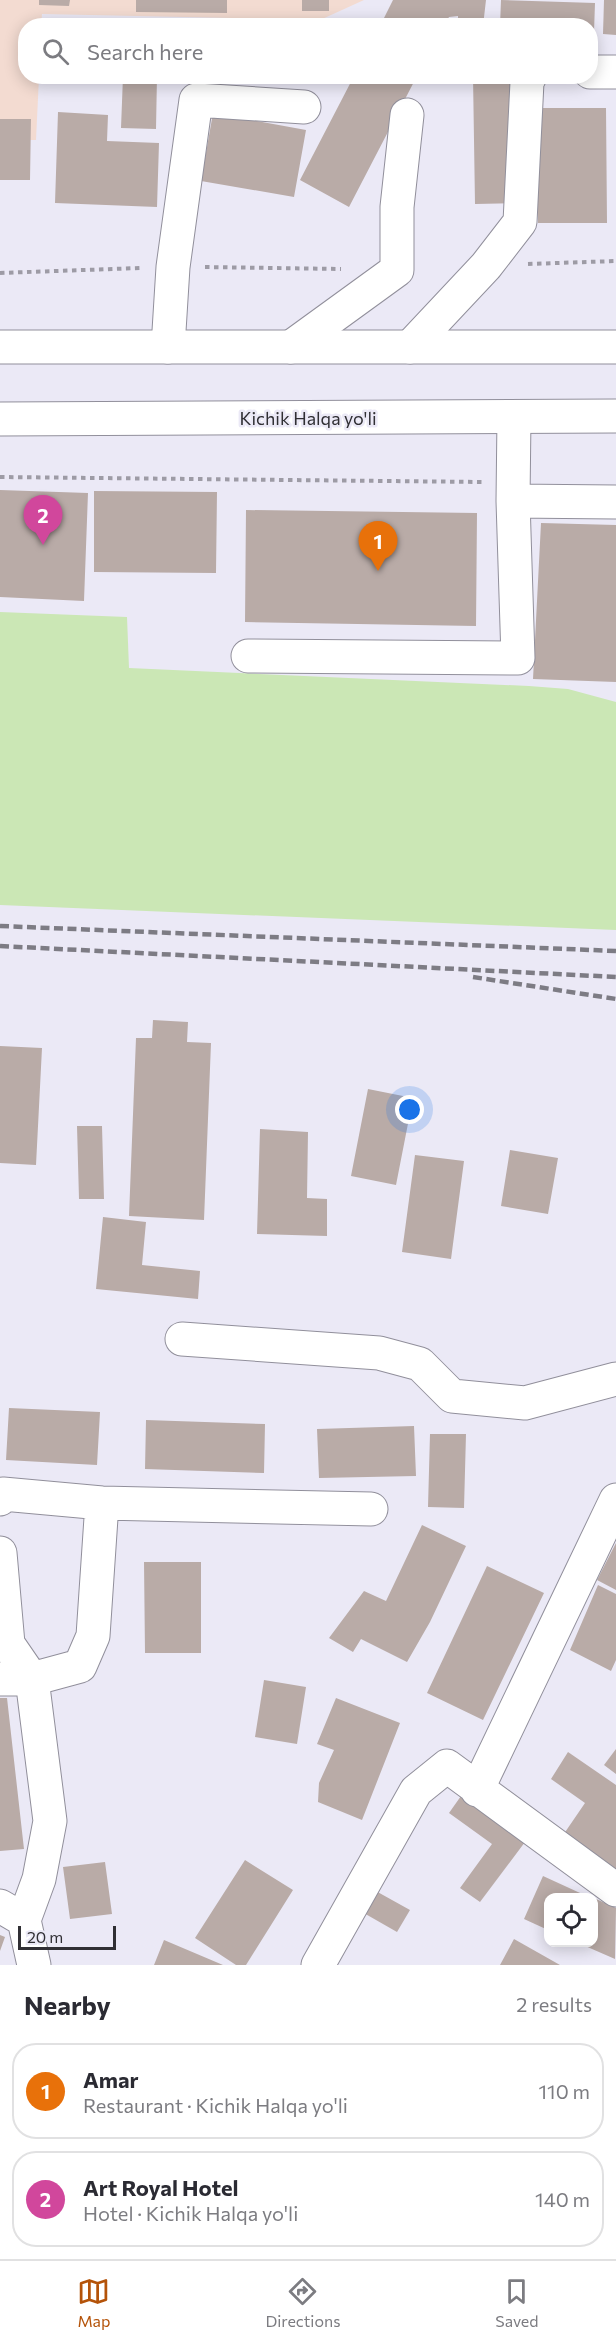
<!DOCTYPE html>
<html lang="en">
<head>
<meta charset="utf-8">
<style>
  body { margin:0; font-family:Commissioner,sans-serif; background:#f7f7f7; color:#2b2b33 }
  .controls { position:absolute; right:18px; bottom:18px; display:grid; overflow:hidden; border-radius:12px; box-shadow:0 3px 15px #0003 }
  .controls button { width:54px; height:54px; display:grid; place-items:center; padding:0; border:0; border-bottom:2px solid #e1e1e2; background:#fff; color:#2b2b33; font:30px sans-serif }
  .scale { position:absolute; left:18px; bottom:15px; width:98px; box-sizing:border-box; padding-left:6px; border:3px solid #302f34; border-top:0; font-size:16px; line-height:21px; white-space:nowrap; color:#302f34; -webkit-text-stroke:4px #ebe9f6; paint-order:stroke }
  .you { position:absolute; left:410px; top:1110px; width:21px; height:21px; margin:-15px; border:4px solid #fff; border-radius:50%; background:#1a73e8; box-shadow:0 0 0 9px #1a73e833 }
  .badge { display:grid; place-items:center; width:39px; height:39px; border-radius:50%; background:#b45309; color:#fff; font-size:20px; font-weight:700 }
  .pin { position:absolute; translate:-50% -50px; filter:drop-shadow(0 2px 3px #0008) }
  .pin::after { content:''; position:absolute; top:32px; width:21px; height:18px; background:inherit; clip-path:polygon(0 0,100% 0,50% 100%) }
  .list { margin:0; padding:0; list-style:none }
  h2 { display:flex; justify-content:space-between; align-items:center; height:78px; margin:0; padding:0 24px; font-size:26px }
  h2 small { font-size:20px; font-weight:400; color:#7c7c81 }
  .list li { display:grid; grid-template-columns:39px 1fr auto; gap:18px; align-items:center; box-sizing:border-box; height:96px; margin:0 12px 12px; padding:0 12px; border:2px solid #e1e1e2; border-radius:24px }
  .list b { display:block; font-size:22px; white-space:nowrap }
  .list p { margin:0; font-size:20px; white-space:nowrap; color:#7c7c81 }
  .list em { font-size:20px; font-style:normal; color:#7c7c81 }
  .icon { flex:none; width:33px; height:33px; fill:none; stroke:currentColor; stroke-width:2; stroke-linecap:round; stroke-linejoin:round }
  .map { position:relative; flex:none; width:616px; height:1965px; overflow:hidden }
  .search { position:absolute; background:#fff; box-shadow:0 3px 15px #0003; left:18px; right:18px; top:18px; height:66px; display:flex; align-items:center; gap:15px; box-sizing:border-box; padding:0 21px; border-radius:24px; color:#7c7c81; font-size:22px }
  .sheet { height:294px; background:#fff }
  nav { display:flex; justify-content:space-around; align-items:center; box-sizing:border-box; height:84px; border-top:2px solid #e1e1e2; background:#fff; font-size:16px; color:#7c7c81 }
  nav a { display:grid; justify-items:center; gap:3px }
  nav .on { color:#b45309 }
  .map>svg:first-child { display:block }
</style>
</head>
<body>
<div class="map">
<svg width="616" height="1965" viewBox="0 0 616 1965">
  <rect width="100%" height="100%" fill="#ebe9f6"/>
  <path fill="#f3dbd1" d="M0 0H364L320 20 42 14 41 25 26 26V76L39 77 36 140H0Z"/>
  <path fill="#cbe7b5" d="M0 612 127 617 129 668 529 686 568 689 616 702V930L0 905Z"/>
  <path fill="#b9aba7" d="M39 0H70L69 6 39 5Z
    M136 0H227V13L136 12Z
    M302 0H329V11H302Z
    M393 0H486L483 26H458V16L449 17 444 26H380Z
    M501 0 595 3 594 32H590V26H500Z
    M604 0H616V35L603 34Z
    M123 76H157L156 129 121 128Z
    M354 76H417L349 207 300 180Z
    M473 76H515L516 203 475 204Z
    M537 108H606L607 223H538Z
    M58 112 108 115 107 141 159 143 157 207 55 203Z
    M213 113 306 130 294 197 201 181Z
    M0 119H31L30 180H0Z
    M0 490 88 493 84 601 0 597Z
    M94 491 217 492 216 573 94 572Z
    M246 510 477 513 476 626 245 622Z
    M541 523 616 525V682L533 679Z
    M153 1020 188 1022 187 1042 211 1043 204 1220 129 1216 136 1038H152Z
    M0 1046 42 1048 36 1165 0 1163Z
    M368 1089 413 1098 396 1185 351 1176Z
    M77 1126H102L104 1199H79Z
    M260 1129 308 1132 307 1198 327 1199V1236L257 1234Z
    M510 1150 558 1158 548 1214 501 1206Z
    M415 1155 464 1161 451 1259 402 1252Z
    M103 1217 146 1222 142 1265 200 1271 198 1299 96 1289Z
    M9 1408 100 1412 97 1465 6 1460Z
    M146 1420 265 1424 264 1473 145 1469Z
    M414 1426 416 1476 319 1478 317 1429Z
    M430 1434H466L464 1508 428 1507Z
    M422 1525 466 1546 430 1622 407 1662 361 1639 353 1652 329 1638 364 1591 386 1601Z
    M616 1543V1590L597 1580Z
    M144 1562H201V1653H145Z
    M487 1566 544 1593 483 1720 427 1693Z
    M598 1585 616 1594V1660L611 1671 570 1650Z
    M264 1680 306 1687 297 1744 255 1737Z
    M0 1698H7L24 1849 0 1851Z
    M336 1698 400 1723 362 1820 318 1802 319 1783 334 1750 317 1744Z
    M616 1749V1774L604 1765Z
    M568 1752 616 1785V1879L559 1841 585 1803 551 1779Z
    M461 1796 525 1842 480 1902 460 1888 492 1844 449 1813Z
    M245 1860 293 1890 246 1965H236L195 1938Z
    M105 1862 112 1914 70 1919 63 1867Z
    M543 1876 591 1898H548V1930L524 1919Z
    M374 1890 410 1910 397 1932 362 1912Z
    M594 1898 616 1908 615 1959 576 1942H594Z
    M0 1935 5 1937 0 1951Z
    M514 1939 560 1965H500Z
    M164 1940 223 1965H154Z"/>
  <g fill="none" stroke-linecap="round" stroke-linejoin="round">
    <g stroke="#918f9b" stroke-width="35">
      <path id="minor" d="M590 72H616
        M168 347 173 267 196 100 304 107
        M291 347 397 270V207L407 115
        M410 347 486 266 520 222 527 82 530 76
        M513 501 616 502
        M248 656 518 658 513 501 514 417
        M182 1339 379 1353 420 1364 452 1396 525 1403 616 1379
        M0 1499 3 1494 102 1503 371 1509
        M0 1553 8 1644 32 1679 50 1821 39 1879 24 1920
        M0 1679H32L80 1666 93 1636 102 1503
        M477 1790 616 1500
        M0 1906 24 1920 34 1965
        M318 1965 416 1791 447 1766 616 1890"/>
    </g>
    <g stroke="#918f9b" stroke-width="35">
      <path id="highway" d="M0 347H616
        M0 419 616 416"/>
    </g>
    <path stroke="#9d9ba5" stroke-width="4" stroke-dasharray="4.5 4.5" stroke-linecap="butt" d="M528 264 616 261
      M205 267 341 269
      M0 273 140 268
      M0 477 482 482"/>
    <use href="#minor" stroke="#fff" stroke-width="33"/>
    <use href="#highway" stroke="#fff" stroke-width="33"/>
    <path stroke="#7d7c84" stroke-width="4.5" stroke-dasharray="9 4.5" stroke-linecap="butt" d="M0 926 616 951
      M0 946 616 977
      M473 977 616 999"/>
  </g>
  <g text-anchor="middle" dominant-baseline="central" stroke-width="5" stroke-linejoin="round" paint-order="stroke">
    <g font-size="18" fill="#302f34" stroke="#ebe9f6">
      <text x="308" y="418">Kichik Halqa yo'li</text>
    </g>
  </g>
</svg>
<div class="controls">
<button><svg class="icon" aria-label="locate" viewBox="0 0 24 24"><circle cx="12" cy="12" r="6"/><path d="M12 2v4M12 18v4M2 12h4M18 12h4"/></svg></button>
</div>
<div class="scale">20 m</div>
<div class="you"></div>
<div class="pin badge" style="left:378px;top:571px;background:#e8710a">1</div>
<div class="pin badge" style="left:43px;top:545px;background:#d1479c">2</div>
<div class="search"><svg class="icon" aria-label="search" viewBox="0 0 24 24"><circle cx="10" cy="10" r="6"/><path d="M15 15l6 6"/></svg>Search here</div>
</div>
<section class="sheet">
<h2>Nearby<small>2 results</small></h2>
<ul class="list">
<li><span class="badge" style="background:#e8710a">1</span><div><b>Amar</b><p>Restaurant · Kichik Halqa yo'li</p></div><em>110 m</em></li>
<li><span class="badge" style="background:#d1479c">2</span><div><b>Art Royal Hotel</b><p>Hotel · Kichik Halqa yo'li</p></div><em>140 m</em></li>
</ul>
</section>
<nav>
<a class="on"><svg class="icon" aria-label="map" viewBox="0 0 24 24"><path d="M3 6l6-2 6 2 6-2v14l-6 2-6-2-6 2zM9 4v14M15 6v14"/></svg>Map</a>
<a><svg class="icon" aria-label="directions" viewBox="0 0 24 24"><path d="M12 3l9 9-9 9-9-9zM9 14v-3h6M13 9l2 2-2 2"/></svg>Directions</a>
<a><svg class="icon" aria-label="saved" viewBox="0 0 24 24"><path d="M7 4h10v16l-5-4-5 4z"/></svg>Saved</a>
</nav>
</body>
</html>
